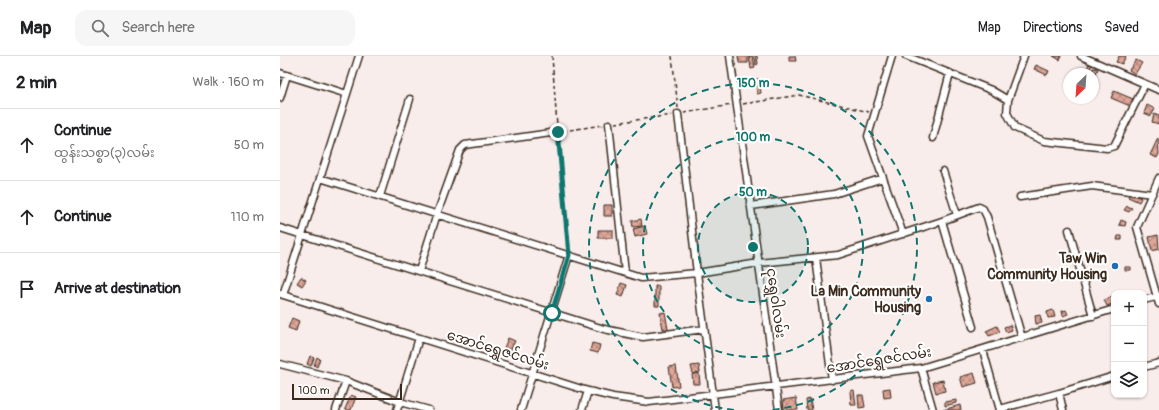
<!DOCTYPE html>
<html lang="en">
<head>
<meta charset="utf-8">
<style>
  body { margin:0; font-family:Pangolin,"Noto Sans Myanmar",sans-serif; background:#f6f6f6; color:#202124 }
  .controls { position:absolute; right:12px; bottom:12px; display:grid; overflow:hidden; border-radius:8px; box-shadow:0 1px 3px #0004 }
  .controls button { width:36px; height:36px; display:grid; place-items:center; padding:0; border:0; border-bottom:1px solid #e0e0e0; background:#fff; color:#202124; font:20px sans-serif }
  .compass { position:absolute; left:783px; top:12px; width:36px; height:36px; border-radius:50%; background:#fff; box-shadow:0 1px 3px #0004; rotate:205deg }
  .scale { position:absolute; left:12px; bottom:10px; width:110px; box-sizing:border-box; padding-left:4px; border:2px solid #3b2a1e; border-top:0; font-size:11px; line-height:14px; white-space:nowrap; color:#3b2a1e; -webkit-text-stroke:3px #fff; paint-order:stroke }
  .stop { position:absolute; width:12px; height:12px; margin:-9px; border:3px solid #0f766e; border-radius:50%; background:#fff }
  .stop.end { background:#0f766e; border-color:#fff; box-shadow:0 1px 4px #0008 }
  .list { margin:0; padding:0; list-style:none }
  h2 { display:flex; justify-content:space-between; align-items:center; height:52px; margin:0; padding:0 16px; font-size:17px }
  h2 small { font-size:13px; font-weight:400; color:#757577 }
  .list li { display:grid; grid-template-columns:26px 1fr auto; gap:12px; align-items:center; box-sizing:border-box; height:72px; padding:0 16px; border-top:1px solid #e0e0e0 }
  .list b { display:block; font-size:15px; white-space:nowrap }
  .list p { margin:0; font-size:13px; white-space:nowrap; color:#757577 }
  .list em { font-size:13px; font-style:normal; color:#757577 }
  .icon { flex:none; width:22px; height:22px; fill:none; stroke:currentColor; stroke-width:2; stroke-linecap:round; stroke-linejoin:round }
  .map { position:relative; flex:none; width:879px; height:354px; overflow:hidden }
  header { display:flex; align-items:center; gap:24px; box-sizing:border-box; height:56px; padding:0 20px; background:#fff; border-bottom:1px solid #e0e0e0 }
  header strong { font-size:19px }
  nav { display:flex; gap:22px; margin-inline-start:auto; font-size:14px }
  .search { width:280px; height:36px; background:#f6f6f6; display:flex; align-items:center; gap:10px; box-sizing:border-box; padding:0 14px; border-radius:12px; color:#757577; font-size:15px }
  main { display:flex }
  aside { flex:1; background:#fff }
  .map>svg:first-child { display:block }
</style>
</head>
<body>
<header>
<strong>Map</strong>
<div class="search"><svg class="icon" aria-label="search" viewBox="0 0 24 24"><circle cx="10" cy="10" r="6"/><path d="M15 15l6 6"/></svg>Search here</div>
<nav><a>Map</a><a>Directions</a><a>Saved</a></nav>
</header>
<main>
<aside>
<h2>2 min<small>Walk · 160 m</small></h2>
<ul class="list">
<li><svg class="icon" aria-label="ahead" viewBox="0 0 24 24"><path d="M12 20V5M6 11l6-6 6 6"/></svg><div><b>Continue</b><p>ထွန်းသစ္စာ(၃)လမ်း</p></div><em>50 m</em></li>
<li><svg class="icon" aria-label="ahead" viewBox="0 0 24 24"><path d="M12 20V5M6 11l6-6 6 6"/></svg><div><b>Continue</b></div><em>110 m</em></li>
<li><svg class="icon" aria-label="arrive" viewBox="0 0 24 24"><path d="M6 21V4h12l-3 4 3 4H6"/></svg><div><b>Arrive at destination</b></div></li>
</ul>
</aside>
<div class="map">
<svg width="879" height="354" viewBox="0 0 879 354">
  <defs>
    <pattern id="building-cross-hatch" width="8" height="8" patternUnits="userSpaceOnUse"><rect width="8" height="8" fill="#dfa699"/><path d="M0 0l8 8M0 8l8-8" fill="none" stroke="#b6877c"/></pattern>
  </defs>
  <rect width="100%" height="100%" fill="#f9edeb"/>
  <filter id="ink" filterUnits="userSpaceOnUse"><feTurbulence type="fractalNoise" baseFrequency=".025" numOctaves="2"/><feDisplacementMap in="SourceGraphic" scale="8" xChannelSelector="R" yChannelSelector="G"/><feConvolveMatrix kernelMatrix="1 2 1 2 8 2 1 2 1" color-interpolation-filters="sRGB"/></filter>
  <g filter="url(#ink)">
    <path fill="url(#building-cross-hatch)" stroke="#3b2a1e" d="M458 0H468V7H459Z
      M469 0H473L475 12 471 13Z
      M475 0H477L478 8 476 9Z
      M509 0H515L516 5H509Z
      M773 0H781L780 4Z
      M839 0H846L842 8 836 6Z
      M856 4 862 7 855 18 849 14Z
      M809 8 812 9 807 18H804Z
      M756 9 769 15 767 19 754 13Z
      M813 12 818 13 814 21 813 20V18H811Z
      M475 23H479L481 37 477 38Z
      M834 35 853 43 850 50 831 42Z
      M867 49 875 53 871 60 864 57Z
      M874 58 879 60V68L872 66Z
      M878 82 879 98 877 102 870 99Z
      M850 137 861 142 859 146 848 141Z
      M324 149H332V160H324Z
      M847 150 852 152 849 156 844 154Z
      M361 163 362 170 353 171 352 165Z
      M841 164 846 166 845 170 839 169Z
      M365 170 367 178 355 181 353 173Z
      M318 174H333V182H318Z
      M878 179 879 193 872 195 869 181Z
      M838 180H842V184H837Z
      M845 211H851V214H845Z
      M21 221 26 224 22 230 17 227Z
      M341 227 347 229 343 241 337 239Z
      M375 230H379V250H375Z
      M834 240V247L827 250 824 244Z
      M773 254 775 261 768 262 767 256Z
      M786 254 788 258 783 260 782 255Z
      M385 256 388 273H383L380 257Z
      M760 259 762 267 756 268 755 260Z
      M12 262 19 265 16 275 8 272Z
      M730 269 732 274 726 276 724 271Z
      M717 270 720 276 709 280 706 275Z
      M228 282 235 285 230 295 224 292Z
      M312 287 320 289 318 297 310 295Z
      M30 300 34 302 31 310 27 308Z
      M37 301 40 303 37 311 34 309Z
      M419 309 420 316 413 318 411 310Z
      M396 310 399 330 392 331 389 311Z
      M419 317 420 328H413L412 318Z
      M694 317 697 327 683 331 680 321Z
      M663 324 665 335 656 337 653 326Z
      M610 332 611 341 604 342 603 333Z
      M574 334 576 349H571L570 335Z
      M71 339 76 341 71 354H67L65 353Z
      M578 339H583L585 351 579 352Z
      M516 342 518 354H504L503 344Z
      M530 343 532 354H527L526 344Z
      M676 344V347L665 350V346Z
      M680 349 681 354H663Z"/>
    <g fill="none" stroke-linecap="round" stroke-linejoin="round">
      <g stroke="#3b2a1e" stroke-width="9">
        <path id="minor" d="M450 0 499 354
          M612 0 588 80 623 178
          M626 0 711 34 728 44
          M744 0 728 44 727 57 735 72 764 85 827 92 834 90 865 28
          M801 0 879 34
          M0 17 67 38
          M0 42 7 19
          M398 58 417 217 435 354
          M329 68 345 217
          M653 82 670 17
          M663 115 677 159
          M40 122 361 222 417 217 479 207 558 199 662 165 699 151 703 153 707 161 742 282
          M879 122 857 171 879 248
          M100 140 130 43
          M740 141 812 130 872 138
          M471 150 554 138 603 122
          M662 165 693 271
          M0 172 324 273 363 281 424 273
          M789 174 813 260
          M536 202 552 324
          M139 215 157 158 180 94 185 89 278 76
          M0 238 308 335 333 341 369 346 641 312 834 253
          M3 239 79 0
          M864 244 879 240
          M703 294 720 354
          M0 308 66 325 120 346 149 354
          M864 311 879 307
          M641 312 653 354
          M779 337 783 354
          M720 353 779 337 834 320
          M56 354 66 325
          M117 354 139 282
          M241 354 289 199
          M302 354 308 335"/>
      </g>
      <path stroke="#3b2a1e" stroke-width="1.5" stroke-dasharray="4 3" stroke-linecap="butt" d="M272 0 277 70
        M392 0 398 52
        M463 48 519 39 589 56
        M404 57 451 49
        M335 67 392 59
        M283 75 323 69
        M279 82 289 194"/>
      <use href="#minor" stroke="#fff" stroke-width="6"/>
    </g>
  </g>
  <g fill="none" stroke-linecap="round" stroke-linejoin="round" filter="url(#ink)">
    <path stroke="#0f766e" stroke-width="5" d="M272 257 289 199 278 76"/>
  </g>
  <circle cx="473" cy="191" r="55" fill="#0f766e" fill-opacity=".12"/>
  <g fill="none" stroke="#0f766e" stroke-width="2" stroke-dasharray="7 5">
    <circle cx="473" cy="191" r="55"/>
    <circle cx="473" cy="191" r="110"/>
    <path d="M454 354A164 164 0 1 1 492 354"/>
  </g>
  <g fill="#1f6fb2" stroke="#fff" stroke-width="1.5">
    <circle cx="835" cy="210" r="4"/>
    <circle cx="649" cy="243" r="4"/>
  </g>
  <g text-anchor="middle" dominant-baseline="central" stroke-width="4" stroke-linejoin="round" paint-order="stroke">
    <g font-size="14" font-weight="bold" fill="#3b2a1e" stroke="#fff" text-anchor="end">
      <text x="827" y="202">Taw Win<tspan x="827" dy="16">Community Housing</tspan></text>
      <text x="641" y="235">La Min Community<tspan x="641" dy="16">Housing</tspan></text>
    </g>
    <g font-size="14" fill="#3b2a1e" stroke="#fff">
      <text transform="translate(496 247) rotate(82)">ငုရွှေဝါလမ်း</text>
      <text transform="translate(218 294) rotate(17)">အောင်ရွှေဇင်လမ်း</text>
      <text transform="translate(599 304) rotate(-9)">အောင်ရွှေဇင်လမ်း</text>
    </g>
  </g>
  <circle cx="473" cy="191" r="6" fill="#0f766e" stroke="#fff" stroke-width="2"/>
  <g font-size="12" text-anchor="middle" font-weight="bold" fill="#0f766e" stroke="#fff" stroke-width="4" stroke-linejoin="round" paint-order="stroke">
    <text x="473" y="31">150 m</text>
    <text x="473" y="85">100 m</text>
    <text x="473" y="140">50 m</text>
  </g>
</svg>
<div class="controls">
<button>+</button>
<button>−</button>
<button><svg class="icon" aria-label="layers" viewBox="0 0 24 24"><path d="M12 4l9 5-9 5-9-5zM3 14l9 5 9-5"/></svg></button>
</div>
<svg class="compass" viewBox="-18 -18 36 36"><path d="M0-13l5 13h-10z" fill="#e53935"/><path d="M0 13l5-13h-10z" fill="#757577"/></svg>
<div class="scale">100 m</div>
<div class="stop" style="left:272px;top:257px"></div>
<div class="stop end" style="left:278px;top:76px"></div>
</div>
</main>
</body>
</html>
